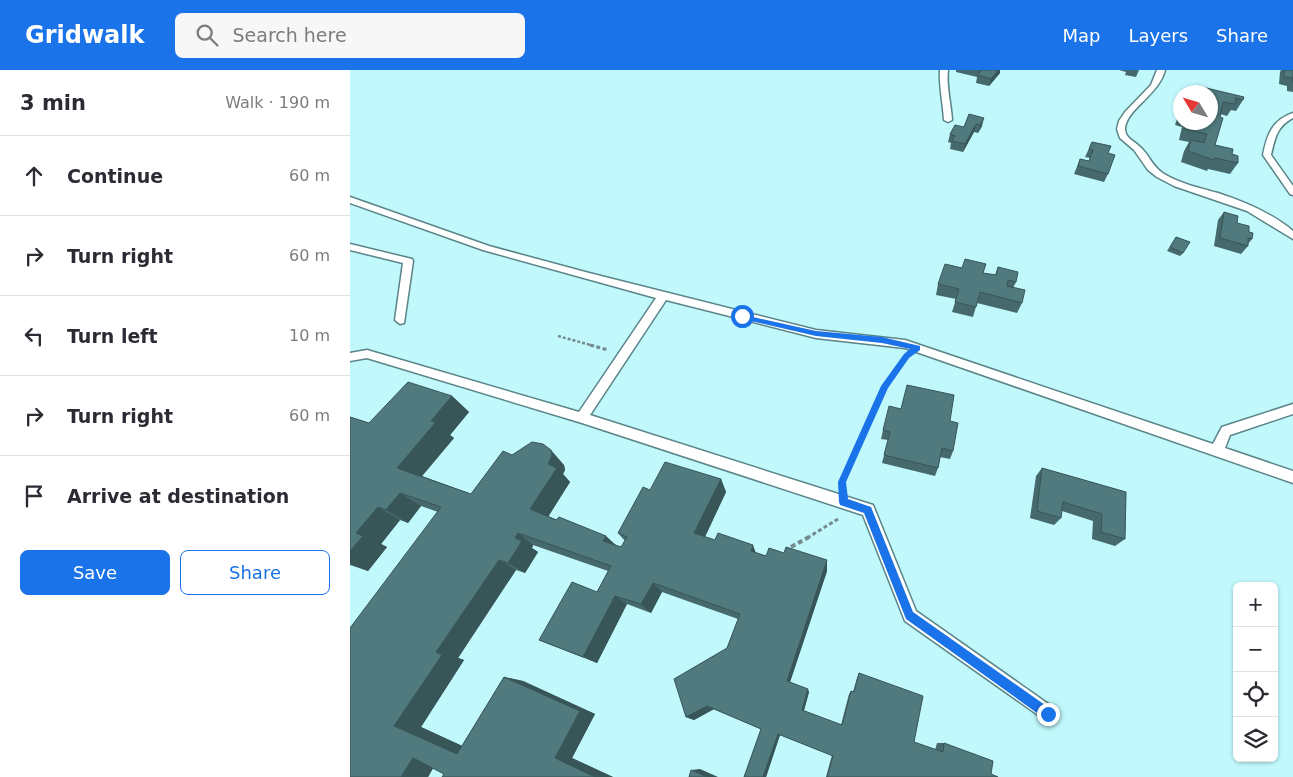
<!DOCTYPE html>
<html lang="en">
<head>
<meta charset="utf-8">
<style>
  body { margin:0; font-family:"DejaVu Sans",sans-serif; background:#f7f7f7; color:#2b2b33 }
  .controls { position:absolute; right:15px; bottom:15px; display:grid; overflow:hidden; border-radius:8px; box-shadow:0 1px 4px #0004 }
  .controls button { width:45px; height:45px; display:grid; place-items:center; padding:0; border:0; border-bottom:1px solid #e1e1e2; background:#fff; color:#2b2b33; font:25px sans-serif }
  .compass { position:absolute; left:823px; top:15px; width:45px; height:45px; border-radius:50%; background:#fff; box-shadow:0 1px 4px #0004; rotate:308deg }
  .stop { position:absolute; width:15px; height:15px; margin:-11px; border:4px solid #1a73e8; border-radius:50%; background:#fff }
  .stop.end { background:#1a73e8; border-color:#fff; box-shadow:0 1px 5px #0008 }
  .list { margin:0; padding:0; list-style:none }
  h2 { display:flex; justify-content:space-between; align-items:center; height:65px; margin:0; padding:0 20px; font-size:21px }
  h2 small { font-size:16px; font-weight:400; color:#7c7c81 }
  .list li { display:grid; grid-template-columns:32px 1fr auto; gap:15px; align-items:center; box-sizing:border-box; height:80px; padding:0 20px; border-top:1px solid #e1e1e2 }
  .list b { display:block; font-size:19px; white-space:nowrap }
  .list em { font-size:16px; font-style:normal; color:#7c7c81 }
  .actions { display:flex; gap:10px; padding:15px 20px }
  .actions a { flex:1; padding:11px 0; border:1px solid #1a73e8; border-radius:8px; text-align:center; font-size:18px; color:#1a73e8 }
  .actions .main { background:#1a73e8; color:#fff }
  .icon { flex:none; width:28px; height:28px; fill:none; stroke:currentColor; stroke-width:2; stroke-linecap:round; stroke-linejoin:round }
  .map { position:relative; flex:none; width:943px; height:707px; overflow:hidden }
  header { display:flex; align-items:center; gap:30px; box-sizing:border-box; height:70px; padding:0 25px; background:#1a73e8; color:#fff }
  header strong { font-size:24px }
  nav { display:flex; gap:28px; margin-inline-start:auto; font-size:18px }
  .search { width:350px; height:45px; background:#f7f7f7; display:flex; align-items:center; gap:12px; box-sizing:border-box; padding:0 18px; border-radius:8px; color:#7c7c81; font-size:19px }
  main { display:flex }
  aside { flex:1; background:#fff }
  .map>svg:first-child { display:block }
</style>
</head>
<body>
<header>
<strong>Gridwalk</strong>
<div class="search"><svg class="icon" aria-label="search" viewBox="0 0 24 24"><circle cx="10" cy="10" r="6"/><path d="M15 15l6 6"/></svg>Search here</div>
<nav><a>Map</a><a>Layers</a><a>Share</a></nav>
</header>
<main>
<aside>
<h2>3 min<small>Walk · 190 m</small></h2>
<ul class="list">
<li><svg class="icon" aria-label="ahead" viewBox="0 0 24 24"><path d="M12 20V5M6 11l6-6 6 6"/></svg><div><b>Continue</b></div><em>60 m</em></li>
<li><svg class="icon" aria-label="right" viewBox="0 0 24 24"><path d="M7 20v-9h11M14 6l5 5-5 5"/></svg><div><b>Turn right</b></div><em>60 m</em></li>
<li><svg class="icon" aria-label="left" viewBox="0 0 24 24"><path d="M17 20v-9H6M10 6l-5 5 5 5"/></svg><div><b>Turn left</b></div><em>10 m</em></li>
<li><svg class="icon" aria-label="right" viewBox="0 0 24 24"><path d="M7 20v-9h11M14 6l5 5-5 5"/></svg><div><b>Turn right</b></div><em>60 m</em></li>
<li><svg class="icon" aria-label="arrive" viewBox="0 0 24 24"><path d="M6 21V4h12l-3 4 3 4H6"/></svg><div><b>Arrive at destination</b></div></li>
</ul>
<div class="actions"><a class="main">Save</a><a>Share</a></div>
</aside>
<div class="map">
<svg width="943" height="707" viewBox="0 0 943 707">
  <rect width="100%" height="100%" fill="#e0fbfd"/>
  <path fill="#c0f8fc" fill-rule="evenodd" d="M0 0H943V707H0ZM831 22H861V52H831ZM887 516H924V688H887Z"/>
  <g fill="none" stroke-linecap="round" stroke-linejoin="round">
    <g stroke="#5a8487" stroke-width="3">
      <path id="lane" d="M590 0H598C596 16 601 33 602 50L598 52 594 50C593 33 589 16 590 0Z
        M807 0H815C809 25 776 39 775 59 775 68 784 71 789 76 799 84 802 97 814 104 831 114 850 118 868 123 895 132 922 143 943 161V169L897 141 824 116 807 107 798 100 784 80 770 68 767 59 769 51 775 42 801 15Z
        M943 43V48C927 56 925 68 921 85L943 116V125L940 124 913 85C917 65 922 50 943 43Z
        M0 127 139 176 239 203 466 260 555 270 863 374 872 357 943 334V344L880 365 875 378 943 401V413L555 278 466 268 316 230 240 345 523 435 566 541 704 638 706 644 704 650 698 652 555 551 513 445 232 353 17 288 0 291V283L17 280 229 342 306 228 133 180 0 133Z
        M0 174 62 189 63 191 54 253 50 254 45 250 53 193 0 180Z"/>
    </g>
    <path stroke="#768b8d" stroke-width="2.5" stroke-dasharray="3 2" stroke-linecap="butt" d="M208 266 244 276"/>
    <path stroke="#768b8d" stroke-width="3" stroke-dasharray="4 2.5" stroke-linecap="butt" d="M240 275 258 280
      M492 414 535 316 555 289
      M457 468 488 449"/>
    <path stroke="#768b8d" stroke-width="4" stroke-dasharray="5 3" stroke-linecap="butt" d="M441 477 459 467"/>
    <use href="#lane" fill="#fff" fill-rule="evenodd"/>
  </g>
  <path fill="#45696c" d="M606 0H650V3L639 16 626 13 627 7 606 2Z
    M769 0H789L786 7 775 5 776 2Z
    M931 0H943V22L937 21V16L929 14 930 2Z
    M848 16 893 30 886 41 881 40 877 46 870 44 865 75 882 84 888 93 880 104 858 99 857 101 831 92 834 81 839 72 829 70 832 57 825 55 827 49 830 42V52H860V22H845Z
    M619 44 632 56 628 63 624 62 613 82 600 79 601 73 598 72 600 64 614 57Z
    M742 72 758 83V104L754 112 724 104 730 89 739 91 740 88 735 87Z
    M874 142 899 162 902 169 898 174V176L891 184 864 176 868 150Z
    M826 167 833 183 830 186 817 181Z
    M648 197 666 212 663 218 672 233 667 243 627 233 623 247 602 242 606 229 586 225 588 214 633 203 645 205Z
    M102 326 119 342 100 365 104 368 72 406 121 424 162 385 214 395 215 400 213 404 220 412 198 446 271 477 275 471 268 463 300 420 371 409 376 422 355 467 416 486 434 483 477 490V501L440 612 459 622 454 641 491 655 499 624 501 621 503 622 507 608 509 603 564 672 585 680 587 673H594L641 704 648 707H476L482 685 430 665 416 707H394L411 659 364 639 344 650 336 647 377 578 388 549 312 522 301 543 277 534 247 593 189 570 247 522 258 501 183 475 182 478 188 482 175 503 166 500 108 588 114 590 71 657 112 676 154 607 173 611 245 644 222 688 263 707H92L94 704 83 698 78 707H0L88 442 71 436 58 453 50 450 31 474 37 477 18 501 0 495V347L19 353Z
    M600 351 603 381 600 389 590 387 588 398 585 406 532 393 538 370 531 369 533 360Z
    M692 398 776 422 775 469 765 476 742 469 743 451 712 441 711 448 704 455 680 448 686 406Z"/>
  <path fill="#385558" d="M648 0H650V3L639 16 641 9Z
    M634 48 632 56 628 63 630 55Z
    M626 54 624 62 613 82 615 74Z
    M102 326 119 342 100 365 104 368 67 412 47 398 81 351Z
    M201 380 214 395 215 400 213 404 220 412 195 452 180 439 198 394Z
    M371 409 376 422 351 475 344 463Z
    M50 423 71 436 58 453 36 440Z
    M28 437 50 450 31 474 37 477 18 501 0 494V481L6 463Z
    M168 463 183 475 182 478 188 482 175 503 158 493 165 468Z
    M256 466 268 477 253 471Z
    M403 475 407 486 401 481Z
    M149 490 166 500 108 588 114 590 71 657 130 684H107L44 656 86 582Z
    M477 490V501L439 615 437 611Z
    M303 513 312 522 301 543 291 534Z
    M265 526 277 534 247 593 233 587Z
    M154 607 173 611 245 644 222 688 263 707H245L205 688Z
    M458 619 459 622 453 643 452 640Z
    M357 636 364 639 344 650 336 647Z
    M428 664 430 665 416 707H413Z
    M63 688H89L78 707H51Z
    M350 699 368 707H357L341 700Z"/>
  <path fill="#507a7d" stroke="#385558" d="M630 0H648L641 9 628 5 631 0Z
    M934 0H943V13V8L934 7Z
    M848 16 894 27 893 30 886 28 885 34 873 32 870 47 873 48 865 75 883 79 882 84 888 86V93L865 88 864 90 838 81 841 70 854 73 857 64 835 59 837 52H860V36L862 29H860V22H847Z
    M619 44 634 48 630 55 626 54 615 74 602 71 605 66 600 64 605 55 614 57Z
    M742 72 761 76 758 83 765 85 758 104 728 96 730 89 739 91 743 80 739 79Z
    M874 142 888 146 887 153 899 156V162L903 163 902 169 898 168V176L870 168Z
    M826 167 840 172 833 183 820 177Z
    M615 189 636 194 633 203 646 205 648 197 668 202 666 212 658 210 657 216 675 220 672 233 630 222 626 237 605 232 609 219 588 214 595 194 612 198Z
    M58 312 102 326 81 351 86 352 47 398 121 424 153 381 162 385 182 372 193 374 201 380 202 386 198 394 207 398 180 439 206 450 209 447 256 466 253 471 271 477 277 467 268 463 293 417 300 420 315 392 371 409 344 463 365 470 368 463 403 475 401 481 416 486 419 478 434 483 436 477 477 490 437 611 458 619 452 640 492 655 501 621 504 622 509 603 573 626 564 672 593 682 594 673 643 691 641 704 648 707H477L483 686 428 664 413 707H394L411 659 357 636 336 647 324 609 377 578 390 544 303 513 291 534 265 526 233 587 189 570 222 512 247 522 261 496 168 463 165 468 172 471 158 493 149 490 86 582 92 585 44 656 107 684 154 607 230 641 205 688 245 707H92L94 704 63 688 51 707H0V558L91 437 50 423 36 440 28 437 6 463 13 466 0 481V347L19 353Z
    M557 315 604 325 600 351 608 353 603 381 592 378 588 398 534 385 540 362 533 360 539 336 551 339Z
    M692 398 776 422 775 469 751 462 752 444 713 432 711 448 687 441Z
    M341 700 357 707H339Z"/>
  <path fill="#1a73e8" d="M389 244 466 261 532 267 570 276V280L559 288 538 318 496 412 498 429 521 437 563 542 702 640 704 644 702 648 698 650 694 648 556 549 514 443 490 435 489 432 488 412 531 316 554 284 560 279 532 273 466 266 392 249 389 248Z"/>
</svg>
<div class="controls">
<button>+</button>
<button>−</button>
<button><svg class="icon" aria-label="locate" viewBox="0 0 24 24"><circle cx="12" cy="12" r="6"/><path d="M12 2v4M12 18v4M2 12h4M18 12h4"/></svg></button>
<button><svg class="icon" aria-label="layers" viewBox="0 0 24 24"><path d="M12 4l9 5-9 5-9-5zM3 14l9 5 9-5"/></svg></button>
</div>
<svg class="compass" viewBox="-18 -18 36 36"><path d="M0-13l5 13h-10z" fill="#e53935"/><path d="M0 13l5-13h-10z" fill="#7c7c81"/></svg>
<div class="stop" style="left:392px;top:246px"></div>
<div class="stop end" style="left:698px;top:644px"></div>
</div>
</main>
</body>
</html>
